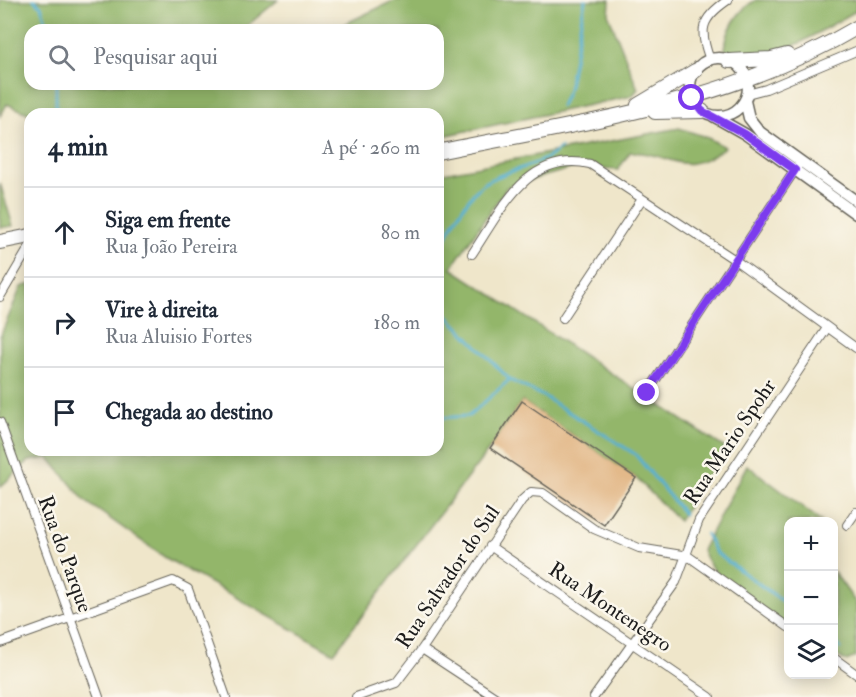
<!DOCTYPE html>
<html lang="pt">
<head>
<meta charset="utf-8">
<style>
  body { margin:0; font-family:"IM FELL Double Pica",serif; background:#f6f6f7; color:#1f2937 }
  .controls { position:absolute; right:18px; bottom:18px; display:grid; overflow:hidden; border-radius:12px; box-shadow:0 3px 15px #0003 }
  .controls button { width:54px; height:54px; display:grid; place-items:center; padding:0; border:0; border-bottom:2px solid #e0e1e3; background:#fff; color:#1f2937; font:30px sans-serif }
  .stop { position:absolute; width:18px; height:18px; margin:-14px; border:4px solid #7c3aed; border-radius:50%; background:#fff }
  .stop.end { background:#7c3aed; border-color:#fff; box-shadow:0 2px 6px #0008 }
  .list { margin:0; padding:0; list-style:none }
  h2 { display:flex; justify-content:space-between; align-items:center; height:78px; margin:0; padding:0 24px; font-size:26px }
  h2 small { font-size:20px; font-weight:400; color:#747a83 }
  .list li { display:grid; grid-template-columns:39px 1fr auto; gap:18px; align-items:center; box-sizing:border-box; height:90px; padding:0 24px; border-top:2px solid #e0e1e3 }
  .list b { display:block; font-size:22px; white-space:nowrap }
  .list p { margin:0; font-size:20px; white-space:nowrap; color:#747a83 }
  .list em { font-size:20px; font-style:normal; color:#747a83 }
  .icon { flex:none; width:33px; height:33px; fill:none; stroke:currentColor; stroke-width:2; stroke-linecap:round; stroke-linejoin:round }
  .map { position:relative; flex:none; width:856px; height:697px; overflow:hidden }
  .search { position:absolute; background:#fff; box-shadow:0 3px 15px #0003; left:24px; top:24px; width:420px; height:66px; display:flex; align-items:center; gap:15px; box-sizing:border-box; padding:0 21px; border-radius:18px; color:#747a83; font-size:22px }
  .panel { position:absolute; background:#fff; box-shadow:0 3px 15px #0003; left:24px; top:108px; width:420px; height:348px; border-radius:18px }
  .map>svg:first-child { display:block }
</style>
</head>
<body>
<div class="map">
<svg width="856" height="697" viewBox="0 0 856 697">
  <rect width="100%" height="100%" fill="#fbf7ec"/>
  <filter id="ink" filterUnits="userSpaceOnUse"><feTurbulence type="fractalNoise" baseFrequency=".0167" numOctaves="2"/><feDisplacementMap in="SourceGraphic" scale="12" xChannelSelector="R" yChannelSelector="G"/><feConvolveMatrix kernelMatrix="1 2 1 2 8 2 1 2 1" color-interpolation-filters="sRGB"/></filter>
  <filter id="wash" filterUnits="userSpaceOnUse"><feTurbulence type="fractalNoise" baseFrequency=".008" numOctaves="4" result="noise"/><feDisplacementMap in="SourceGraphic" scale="24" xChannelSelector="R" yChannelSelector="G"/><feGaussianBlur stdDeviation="1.35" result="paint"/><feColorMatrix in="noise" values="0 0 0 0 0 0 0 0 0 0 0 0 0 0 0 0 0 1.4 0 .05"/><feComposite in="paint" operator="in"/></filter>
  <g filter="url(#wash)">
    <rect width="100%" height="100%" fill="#efe6ca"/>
    <path fill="#93b66a" stroke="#586943" stroke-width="1.5" d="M0 0H278L242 30H30V84H438V30H332L395 0H610L609 16 638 89 632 96 438 137V114H30L7 104 0 116Z
      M756 0H856V11L800 43 766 55 725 51C725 32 738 9 756 0Z
      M679 128 706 137 725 147C682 181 673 152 630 152L618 170 576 167 507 187 451 268 725 448 679 521 636 478 522 401 490 448 334 653 166 558 85 501 49 458 29 461 0 487V337L21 287 30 284V450H438V174Z
      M0 183 13 226 0 228Z
      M747 465 821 521 788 522V628C760 606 715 585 702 550Z
      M834 572 856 603V657L846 661 834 654Z"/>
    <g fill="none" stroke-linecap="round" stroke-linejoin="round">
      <path stroke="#55b0d3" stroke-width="3" d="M34 0 41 6 49 30
        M56 84V114
        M561 106 568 90 585 0
        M438 256C446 235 466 196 485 183 508 168 540 168 560 148
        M438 284 439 307 510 380 543 396 635 454 684 514
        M438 418 469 416 509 380
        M706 534 716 553 788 605
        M834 640 840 648"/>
    </g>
    <g id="blocks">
      <path fill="#e3b98a" d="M522 401 636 478 604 525 490 448Z"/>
    </g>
  </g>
  <g filter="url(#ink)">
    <use href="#blocks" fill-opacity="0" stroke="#666359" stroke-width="1.5"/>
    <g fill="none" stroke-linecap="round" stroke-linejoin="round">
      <g stroke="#666359" stroke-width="10">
        <path id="minor" d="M710 60C699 30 700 19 728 0
          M747 94 766 89 856 51
          M472 254C501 211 527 150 590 164L735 260 856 348
          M0 297 30 246
          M563 318 642 199
          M647 393 797 167
          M0 422 99 697
          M847 525 856 512
          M490 546 710 697
          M0 643 173 581 188 589 226 697
          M422 649 495 697
          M834 658 856 674
          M356 697 396 683 422 649 522 500 531 492 543 493 594 529 639 548 688 556 788 627
          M594 697 676 582 699 520 827 328"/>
      </g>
      <g stroke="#666359" stroke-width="13">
        <path id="tertiary" d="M690 87a29 29 0 1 1 58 0a29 29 0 1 1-58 0Z
          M745 101 749 118 760 132 856 201
          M713 116 745 134 856 214"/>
      </g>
      <g stroke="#666359" stroke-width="16">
        <path id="primary" d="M729 61 771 59 787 55
          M638 105 695 71
          M655 112 702 111
          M438 152C579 123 730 103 856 28
          M0 242 30 236"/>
      </g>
      <use href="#minor" stroke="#fff" stroke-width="8"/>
      <use href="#tertiary" stroke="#fff" stroke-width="10"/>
      <use href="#primary" stroke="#fff" stroke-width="14"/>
    </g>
  </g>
  <g fill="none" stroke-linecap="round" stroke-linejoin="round" filter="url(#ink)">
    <path stroke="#7c3aed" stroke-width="8" d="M647 393 795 170 745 134 702 111 692 98"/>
  </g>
  <g text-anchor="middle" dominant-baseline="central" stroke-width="5" stroke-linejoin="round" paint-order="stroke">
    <g font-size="21" fill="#1c1c1c" stroke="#fbf7ec">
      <text transform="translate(730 442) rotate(-56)">Rua Mario Spohr</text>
      <text transform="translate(65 554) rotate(70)">Rua do Parque</text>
      <text transform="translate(448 577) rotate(-56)">Rua Salvador do Sul</text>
      <text transform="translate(610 607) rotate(34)">Rua Montenegro</text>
    </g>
  </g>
</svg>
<div class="controls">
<button>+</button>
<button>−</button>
<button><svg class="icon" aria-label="layers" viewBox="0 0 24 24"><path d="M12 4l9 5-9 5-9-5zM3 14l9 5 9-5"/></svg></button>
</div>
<div class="stop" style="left:692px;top:98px"></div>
<div class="stop end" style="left:647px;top:393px"></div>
<div class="search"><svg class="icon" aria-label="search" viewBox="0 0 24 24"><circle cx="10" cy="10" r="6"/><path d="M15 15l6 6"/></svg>Pesquisar aqui</div>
<section class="panel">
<h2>4 min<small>A pé · 260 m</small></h2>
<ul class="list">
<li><svg class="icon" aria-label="ahead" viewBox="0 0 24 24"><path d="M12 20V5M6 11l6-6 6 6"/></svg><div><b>Siga em frente</b><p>Rua João Pereira</p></div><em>80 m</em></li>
<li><svg class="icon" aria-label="right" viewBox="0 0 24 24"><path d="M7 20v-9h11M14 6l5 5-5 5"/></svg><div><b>Vire à direita</b><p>Rua Aluisio Fortes</p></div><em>180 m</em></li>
<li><svg class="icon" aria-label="arrive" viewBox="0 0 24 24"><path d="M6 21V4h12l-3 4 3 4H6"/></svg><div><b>Chegada ao destino</b></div></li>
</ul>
</section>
</div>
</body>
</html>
